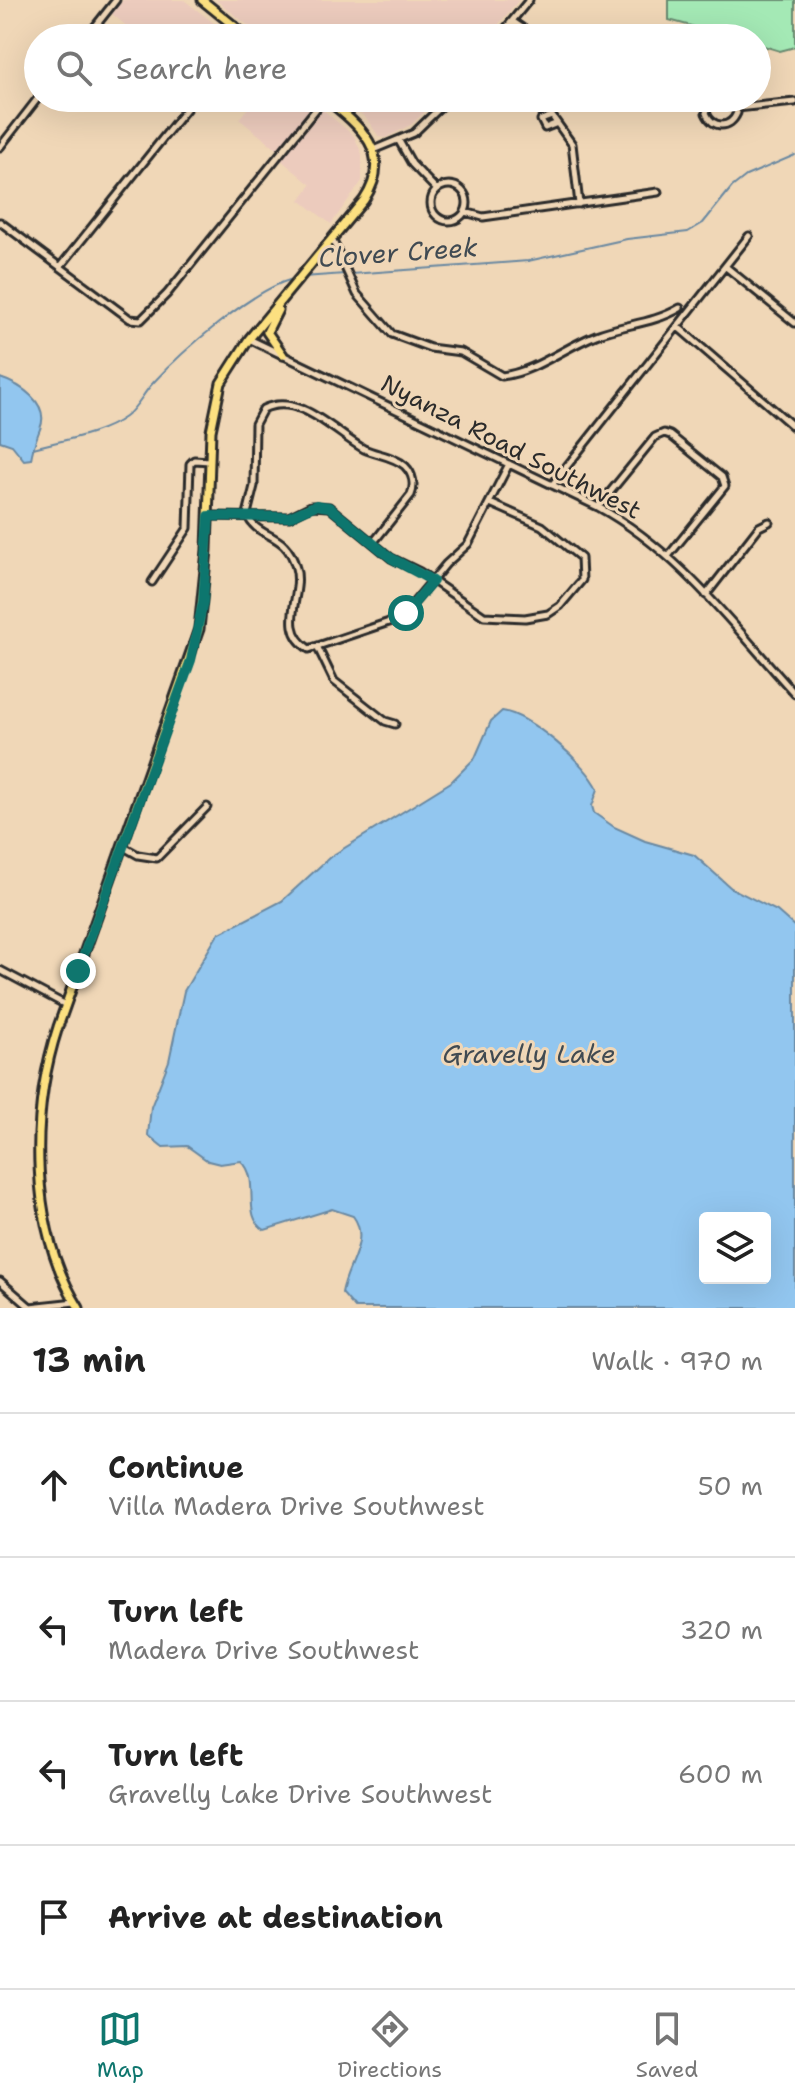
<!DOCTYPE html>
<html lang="en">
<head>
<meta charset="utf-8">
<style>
  body { margin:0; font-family:"Shantell Sans",sans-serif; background:#f6f6f6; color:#222 }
  .controls { position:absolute; right:24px; bottom:24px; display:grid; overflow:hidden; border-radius:8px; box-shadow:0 8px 32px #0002 }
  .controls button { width:72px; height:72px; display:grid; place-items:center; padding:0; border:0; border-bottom:2px solid #e0e0e0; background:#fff; color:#222; font:40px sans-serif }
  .stop { position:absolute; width:24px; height:24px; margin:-18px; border:6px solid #0f766e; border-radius:50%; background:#fff }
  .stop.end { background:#0f766e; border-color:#fff; box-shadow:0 2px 8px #0008 }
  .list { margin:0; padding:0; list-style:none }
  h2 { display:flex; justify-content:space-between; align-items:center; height:104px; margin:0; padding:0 32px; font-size:34px }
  h2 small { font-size:26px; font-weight:400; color:#767676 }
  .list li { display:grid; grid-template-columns:52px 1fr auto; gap:24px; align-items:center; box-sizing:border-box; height:144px; padding:0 32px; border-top:2px solid #e0e0e0 }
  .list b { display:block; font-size:30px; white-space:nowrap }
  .list p { margin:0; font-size:26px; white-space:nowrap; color:#767676 }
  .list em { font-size:26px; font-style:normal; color:#767676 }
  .icon { flex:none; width:44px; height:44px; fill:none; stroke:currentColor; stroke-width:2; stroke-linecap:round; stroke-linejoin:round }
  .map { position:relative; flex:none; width:795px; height:1308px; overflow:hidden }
  .search { position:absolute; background:#fff; box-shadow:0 8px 32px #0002; left:24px; right:24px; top:24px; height:88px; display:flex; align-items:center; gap:20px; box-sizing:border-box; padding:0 28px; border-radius:44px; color:#767676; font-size:30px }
  .sheet { height:680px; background:#fff }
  nav { display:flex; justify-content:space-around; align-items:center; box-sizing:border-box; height:112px; border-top:2px solid #e0e0e0; background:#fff; font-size:22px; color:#767676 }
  nav a { display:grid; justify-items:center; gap:4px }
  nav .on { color:#0f766e }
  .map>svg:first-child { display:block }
</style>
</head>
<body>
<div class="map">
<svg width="795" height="1308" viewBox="0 0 795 1308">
  <rect width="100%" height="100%" fill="#f0d7b7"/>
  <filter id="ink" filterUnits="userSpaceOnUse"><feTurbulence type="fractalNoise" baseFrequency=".0125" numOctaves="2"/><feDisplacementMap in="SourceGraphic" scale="16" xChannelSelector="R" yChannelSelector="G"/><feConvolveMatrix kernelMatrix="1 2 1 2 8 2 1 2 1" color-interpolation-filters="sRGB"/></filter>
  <g filter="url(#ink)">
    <path fill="#eccbbd" d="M123 0H184L233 38H141L112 14Z
      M216 0H519L487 38H264Z
      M256 98H309L354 136 362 154V181L331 224 300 200 311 185 275 155 278 150 239 119Z
      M341 98H439L412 124 386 138 379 137 367 119Z"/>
    <path fill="#a4e9b5" stroke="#688a70" stroke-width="2" d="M669 0H795V47L780 51 757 44V38H735L669 20Z"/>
    <path fill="#92c6ef" stroke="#6988a1" stroke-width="2" fill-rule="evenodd" d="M0 378C19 384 51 403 40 429 36 440 33 446 31 459L24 460 12 445 0 441Z
      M502 711C530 715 587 764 598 789L592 806 594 813 614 827 645 841 694 855 731 888 777 911 795 927V1308H355L342 1293C346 1266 371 1240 353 1216L332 1209 265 1230C240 1216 262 1180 241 1161L220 1164 208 1161 187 1146 163 1147 148 1135 151 1107 169 1061 184 991 218 934 282 901 330 857 451 782 475 758 491 721ZM705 1218H765V1278H705Z"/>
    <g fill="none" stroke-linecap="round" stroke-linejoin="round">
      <path stroke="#6988a1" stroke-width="2" d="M351 274 528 261 627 239 688 232 703 223 732 187 746 176 795 155
        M303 277 345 274
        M33 448C62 440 100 435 125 417 136 409 143 394 152 384 181 352 253 289 293 279"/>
      <g stroke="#2b2b2b" stroke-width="11">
        <path id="minor" d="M512 21 537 38
          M512 22 529 38
          M86 38 116 0
          M498 38 529 0
          M711 98 706 113C713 129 730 129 737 113L731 98
          M737 108 795 102
          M555 124 545 128 541 120 552 116 572 144 579 204
          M399 141 412 164 437 190
          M0 147 38 98
          M373 150 414 133 450 98
          M431 203a18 18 0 1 1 36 0a18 18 0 1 1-36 0Z
          M465 212 483 217 658 192
          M0 222 130 319 141 320 167 294 325 98
          M332 239 357 294 392 334 430 348 461 352 502 376C535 372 565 347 596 335 624 324 653 324 680 308
          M60 267 195 98
          M726 267 795 323
          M678 327 795 428
          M249 339 598 507C679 551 734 627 795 694
          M552 485 749 236
          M598 507 655 437 664 433 670 435 722 477 725 486 669 555
          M209 516 289 517 311 506 329 507 391 558 420 572 484 616 525 618 548 614 560 606 582 580 581 558 542 526 490 503
          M373 543 411 495C415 485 413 474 405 466 394 456 377 455 364 449 335 433 299 391 263 409L255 424 254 486 247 514C257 541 286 529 296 568 304 595 276 628 309 649L401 618 446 564 468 544 509 464
          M152 582 188 528 190 464 194 460 210 461
          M706 595 759 527 769 522
          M318 648 334 681 385 721 395 724
          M122 846 138 855 157 858 207 807
          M0 970 66 1005
          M0 1281 30 1307
          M30 1307 75 1302"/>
      </g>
      <g stroke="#2b2b2b" stroke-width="13">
        <path id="major" d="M202 0 249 38
          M278 310 267 332 283 355
          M79 1308C29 1229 30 1113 58 1027L199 629 207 550 211 431 221 383 249 339 364 200C395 153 359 125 325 98"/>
      </g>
      <use href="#minor" stroke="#f0d7b7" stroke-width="5"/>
      <use href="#major" stroke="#fce080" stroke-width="7"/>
    </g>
  </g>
  <g fill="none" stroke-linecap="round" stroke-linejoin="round" filter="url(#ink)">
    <path stroke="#0f766e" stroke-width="10" d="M78 971 191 660 203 602 209 516 289 517 316 505 329 507 391 558 433 581 406 613"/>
  </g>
  <g text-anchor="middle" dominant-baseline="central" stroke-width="6" stroke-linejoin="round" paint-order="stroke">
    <g font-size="24" fill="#2b2b2b" stroke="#f0d7b7">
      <text transform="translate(511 447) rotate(27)">Nyanza Road Southwest</text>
    </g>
    <g font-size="26" font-style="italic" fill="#404a52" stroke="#f0d7b7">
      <text transform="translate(398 252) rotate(-4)">Clover Creek</text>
      <text x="529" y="1053">Gravelly Lake</text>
    </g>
  </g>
</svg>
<div class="controls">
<button><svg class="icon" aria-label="layers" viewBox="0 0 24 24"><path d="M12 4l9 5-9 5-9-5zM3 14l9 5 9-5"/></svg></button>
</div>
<div class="stop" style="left:406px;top:613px"></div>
<div class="stop end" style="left:78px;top:971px"></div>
<div class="search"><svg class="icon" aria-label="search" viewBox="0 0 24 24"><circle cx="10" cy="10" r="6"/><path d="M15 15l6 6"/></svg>Search here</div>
</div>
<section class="sheet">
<h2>13 min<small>Walk · 970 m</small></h2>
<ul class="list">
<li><svg class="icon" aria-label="ahead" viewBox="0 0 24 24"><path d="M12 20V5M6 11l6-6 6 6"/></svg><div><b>Continue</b><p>Villa Madera Drive Southwest</p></div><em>50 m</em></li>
<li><svg class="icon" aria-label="left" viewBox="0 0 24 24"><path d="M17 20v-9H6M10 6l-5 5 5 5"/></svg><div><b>Turn left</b><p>Madera Drive Southwest</p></div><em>320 m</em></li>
<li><svg class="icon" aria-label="left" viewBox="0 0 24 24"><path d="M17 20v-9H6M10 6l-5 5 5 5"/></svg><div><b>Turn left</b><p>Gravelly Lake Drive Southwest</p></div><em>600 m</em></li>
<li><svg class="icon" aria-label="arrive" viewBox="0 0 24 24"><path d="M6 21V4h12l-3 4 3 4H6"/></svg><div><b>Arrive at destination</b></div></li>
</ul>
</section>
<nav>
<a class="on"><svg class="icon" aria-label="map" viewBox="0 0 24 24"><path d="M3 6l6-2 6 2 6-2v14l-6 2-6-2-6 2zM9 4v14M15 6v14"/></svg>Map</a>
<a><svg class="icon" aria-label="directions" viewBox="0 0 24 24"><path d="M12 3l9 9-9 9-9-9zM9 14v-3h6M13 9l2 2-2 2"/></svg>Directions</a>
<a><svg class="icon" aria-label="saved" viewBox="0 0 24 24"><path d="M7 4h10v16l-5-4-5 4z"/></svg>Saved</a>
</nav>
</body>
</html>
